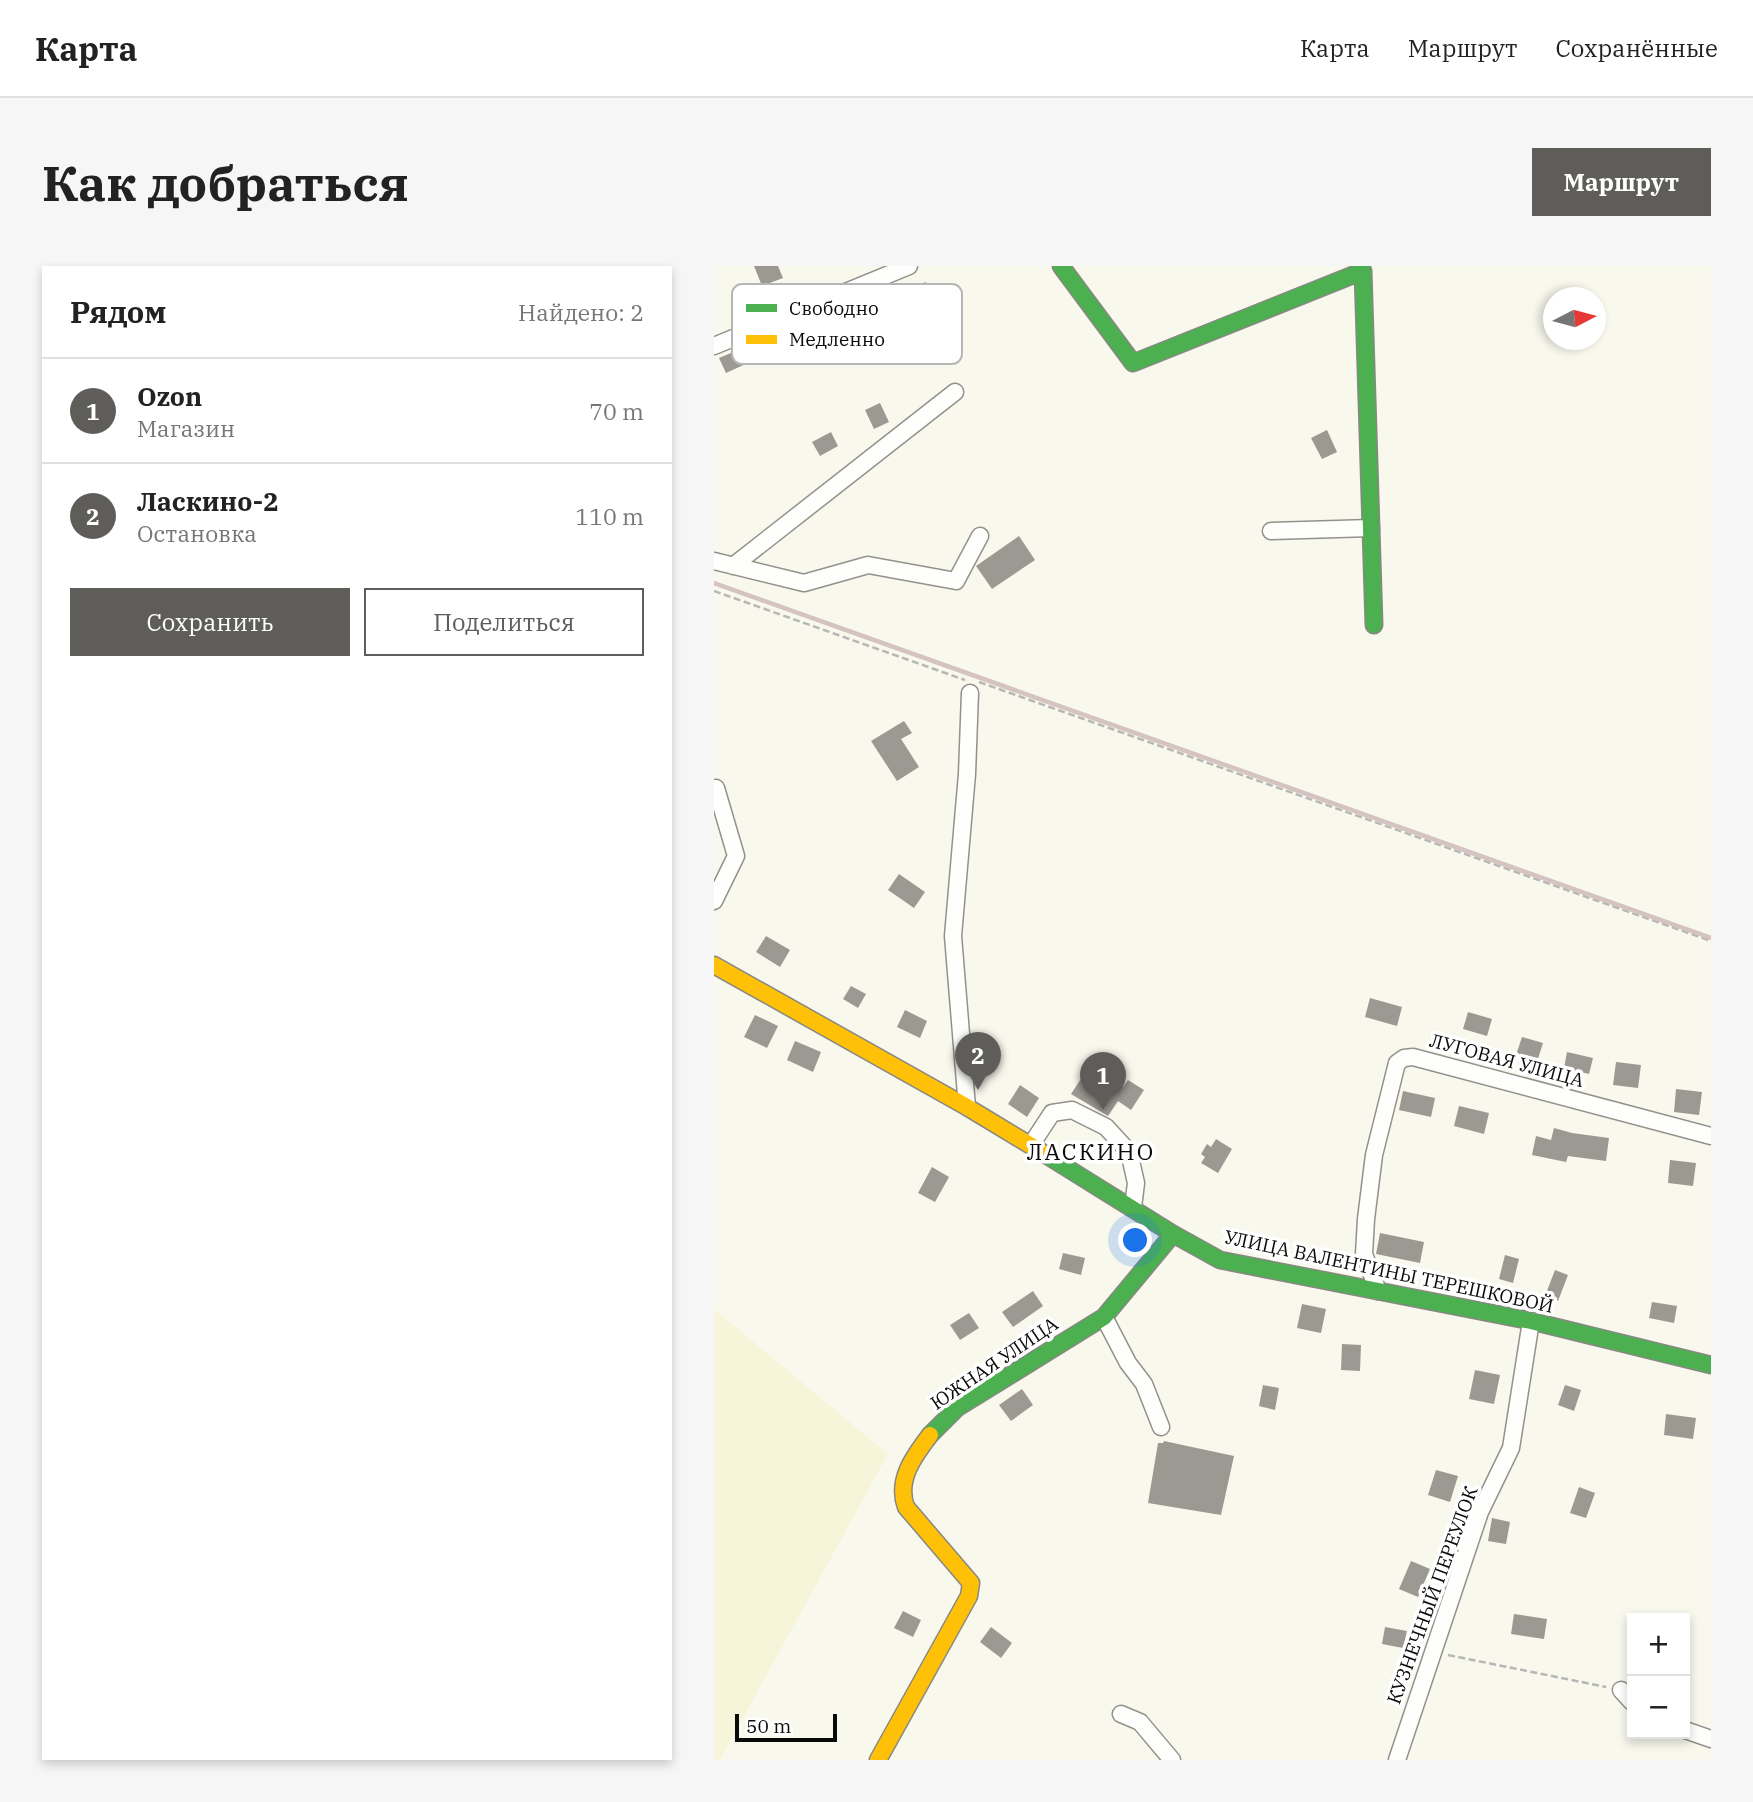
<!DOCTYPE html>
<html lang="ru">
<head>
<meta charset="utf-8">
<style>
  body { margin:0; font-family:"IBM Plex Serif",serif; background:#f6f6f6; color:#222 }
  .controls { position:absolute; right:21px; bottom:21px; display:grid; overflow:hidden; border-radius:0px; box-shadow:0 4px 10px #0003 }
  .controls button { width:63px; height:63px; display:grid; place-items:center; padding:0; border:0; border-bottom:2px solid #e0e0e0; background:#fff; color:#222; font:35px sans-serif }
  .compass { position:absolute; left:829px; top:21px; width:63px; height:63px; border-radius:50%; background:#fff; box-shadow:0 4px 10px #0003; rotate:84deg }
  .scale { position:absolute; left:21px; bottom:18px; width:102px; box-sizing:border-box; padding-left:7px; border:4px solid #0a0a0a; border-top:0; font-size:19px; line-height:24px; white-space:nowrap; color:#0a0a0a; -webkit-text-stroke:5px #fff; paint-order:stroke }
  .you { position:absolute; left:422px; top:975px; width:24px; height:24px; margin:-18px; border:5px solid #fff; border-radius:50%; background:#1a73e8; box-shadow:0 0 0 10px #1a73e833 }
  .badge { display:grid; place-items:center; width:46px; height:46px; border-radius:50%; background:#5e5d59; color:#fff; font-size:23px; font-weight:700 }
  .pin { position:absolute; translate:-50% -58px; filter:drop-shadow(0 2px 4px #0008) }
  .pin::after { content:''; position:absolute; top:37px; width:24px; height:21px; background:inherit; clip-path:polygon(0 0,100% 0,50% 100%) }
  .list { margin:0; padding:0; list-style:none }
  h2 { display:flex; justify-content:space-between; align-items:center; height:91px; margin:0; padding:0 28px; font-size:30px }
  h2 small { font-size:23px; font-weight:400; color:#767676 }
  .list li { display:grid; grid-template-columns:46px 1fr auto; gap:21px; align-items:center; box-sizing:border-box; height:105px; padding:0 28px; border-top:2px solid #e0e0e0 }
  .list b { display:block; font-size:26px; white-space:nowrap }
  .list p { margin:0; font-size:23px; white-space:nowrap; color:#767676 }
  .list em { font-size:23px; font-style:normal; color:#767676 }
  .actions { display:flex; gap:14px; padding:21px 28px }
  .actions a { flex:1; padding:16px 0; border:2px solid #5e5d59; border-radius:0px; text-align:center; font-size:24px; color:#5e5d59 }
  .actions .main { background:#5e5d59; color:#fff }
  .map { position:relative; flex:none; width:997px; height:1494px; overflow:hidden; border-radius:0px }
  header { display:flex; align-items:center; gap:42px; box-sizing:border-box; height:98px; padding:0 35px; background:#fff; border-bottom:2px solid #e0e0e0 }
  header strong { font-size:33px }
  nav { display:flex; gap:38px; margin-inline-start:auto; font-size:24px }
  .intro { display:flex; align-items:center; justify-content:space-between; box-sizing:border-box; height:168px; padding:0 42px }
  h1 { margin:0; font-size:49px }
  .button { padding:18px 32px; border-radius:0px; background:#5e5d59; color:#fff; font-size:24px; font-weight:700 }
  main { display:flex; gap:42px; padding:0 42px }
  aside { flex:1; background:#fff; border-radius:0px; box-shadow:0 4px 10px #0003 }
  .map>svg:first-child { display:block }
</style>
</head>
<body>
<header>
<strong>Карта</strong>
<nav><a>Карта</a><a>Маршрут</a><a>Сохранённые</a></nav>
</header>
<div class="intro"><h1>Как добраться</h1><a class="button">Маршрут</a></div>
<main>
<aside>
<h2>Рядом<small>Найдено: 2</small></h2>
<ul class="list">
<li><span class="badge">1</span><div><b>Ozon</b><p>Магазин</p></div><em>70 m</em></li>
<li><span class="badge">2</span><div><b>Ласкино-2</b><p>Остановка</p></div><em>110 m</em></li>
</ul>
<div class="actions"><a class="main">Сохранить</a><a>Поделиться</a></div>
</aside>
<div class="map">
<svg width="997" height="1494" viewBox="0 0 997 1494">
  <rect width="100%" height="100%" fill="#f9f8ed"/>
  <path fill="#f6f5d9" d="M0 1043 174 1188 6 1494H0Z"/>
  <path fill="#9c9993" d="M40 0H64L69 12 48 20Z
    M212 16 219 33 164 52 160 46 144 52 138 35 168 22 171 31Z
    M57 70 66 91 51 97 49 90 12 107 5 92Z
    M166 137 175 156 160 163 151 144Z
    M613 164 623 186 608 193 597 172Z
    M117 166 124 180 106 190 98 176Z
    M305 270 321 294 278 323 262 300Z
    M190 455 198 467 187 473 205 501 183 515 157 475Z
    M185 608 211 626 200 642 174 624Z
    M52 670 76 684 66 701 42 686Z
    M137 720 152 728 144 742 129 733Z
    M656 732 688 741 683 760 651 751Z
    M191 744 213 755 206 772 183 761Z
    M754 746 778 753 773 770 749 763Z
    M41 749 64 760 53 782 30 771Z
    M808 771 829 777 823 796 802 789Z
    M81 775 107 786 99 806 73 794Z
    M853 786 879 792 875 808 850 802Z
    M902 796 927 799 924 822 899 819Z
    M376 799 409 821 414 814 430 824 417 844 404 835 394 850 357 828Z
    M306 819 325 832 313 851 294 838Z
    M962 823 988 826 985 849 960 846Z
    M689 825 721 832 717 851 685 844Z
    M745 840 775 847 770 868 740 860Z
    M840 862 858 867 895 872 892 895 854 890 852 896 818 889 822 870 837 874Z
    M502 873 518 883 504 907 487 897 491 891 487 888 493 878 497 881Z
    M956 894 982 897 979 920 954 917Z
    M218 901 235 911 221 936 204 927Z
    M666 967 710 976 706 997 662 988Z
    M349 987 371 992 367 1009 345 1003Z
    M791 989 805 993 799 1017 785 1013Z
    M841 1004 854 1009 844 1035 831 1030Z
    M319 1025 329 1040 299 1061 288 1046Z
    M938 1036 963 1040 960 1057 935 1052Z
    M588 1038 612 1043 607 1067 583 1062Z
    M255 1047 265 1062 246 1074 236 1059Z
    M628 1078 647 1079 646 1105 627 1104Z
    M761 1104 786 1109 780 1138 755 1133Z
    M549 1119 565 1122 561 1144 545 1140Z
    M851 1119 867 1124 860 1145 844 1139Z
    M308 1123 319 1139 297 1155 285 1139Z
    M952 1148 982 1152 979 1173 950 1169Z
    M450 1175 520 1190 507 1249 434 1237 444 1177H449Z
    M722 1204 744 1210 736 1236 714 1229Z
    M865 1221 881 1227 872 1252 856 1247Z
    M778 1252 796 1256 792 1278 774 1275Z
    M697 1295 716 1303 704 1331 685 1323Z
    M189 1345 207 1354 199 1371 180 1362Z
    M800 1348 833 1353 830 1373 797 1368Z
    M277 1361 298 1377 287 1392 266 1376Z
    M671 1361 693 1365 689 1382 668 1378Z"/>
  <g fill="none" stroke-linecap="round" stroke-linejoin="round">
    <g stroke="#92918c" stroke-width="19">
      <path id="street" d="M0 80 195 0
        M557 265 657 262
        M0 295 90 317 154 299 242 315 266 270
        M19 300 241 126
        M0 635 22 590 2 522
        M253 841 239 670 253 508 256 427
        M317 879 338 847 358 844 392 861 415 886 422 917 419 941
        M664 1025 650 988 652 953 660 889 683 797 690 792 699 791 997 870
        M390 1051 414 1097 430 1118 447 1161
        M907 1424 918 1436
        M407 1448 426 1456 458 1494
        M971 1464 997 1473
        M683 1494 766 1246 797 1182 817 1055"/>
    </g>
    <g stroke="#888883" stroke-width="19">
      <path id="fast" d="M347 0 419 97 649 5 660 359
        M329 887 459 968 506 994 817 1055 997 1099
        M216 1169 243 1142 390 1051 459 968"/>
    </g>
    <g stroke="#888883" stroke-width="19">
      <path id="slow" d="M0 699 253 841 329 887
        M164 1494 255 1330 257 1317 192 1241C182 1214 200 1190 216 1169"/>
    </g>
    <path stroke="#b7b7b5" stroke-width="2.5" stroke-dasharray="7 3.5" stroke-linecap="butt" d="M0 325 251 414
      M265 416 997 675
      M734 1389 892 1421"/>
    <use href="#street" stroke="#fefefc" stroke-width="16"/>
    <use href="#fast" stroke="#4caf50" stroke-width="16"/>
    <use href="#slow" stroke="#ffc107" stroke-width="16"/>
    <path stroke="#d5c3c2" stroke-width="4.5" d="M0 317 997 672"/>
  </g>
  <g text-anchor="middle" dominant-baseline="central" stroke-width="7" stroke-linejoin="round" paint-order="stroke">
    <g font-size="19" fill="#0a0a0a" stroke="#fff">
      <text transform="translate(793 794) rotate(15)">ЛУГОВАЯ УЛИЦА</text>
      <text transform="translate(675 1005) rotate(12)">УЛИЦА ВАЛЕНТИНЫ ТЕРЕШКОВОЙ</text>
      <text transform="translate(280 1097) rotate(-34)">ЮЖНАЯ УЛИЦА</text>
      <text transform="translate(718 1329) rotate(-70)">КУЗНЕЧНЫЙ ПЕРЕУЛОК</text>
    </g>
    <g font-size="23" letter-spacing="2" fill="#0a0a0a" stroke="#fff">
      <text x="377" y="885">ЛАСКИНО</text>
    </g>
  </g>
  <rect x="18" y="18" width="230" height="80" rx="10" fill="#fff" stroke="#b6b6b6" stroke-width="2"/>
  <rect x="32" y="38" width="31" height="8" fill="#4caf50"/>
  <rect x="32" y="69" width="31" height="9" fill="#ffc107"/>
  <g font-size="19" fill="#0a0a0a">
    <text x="75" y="49">Свободно</text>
    <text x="75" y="80">Медленно</text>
  </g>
</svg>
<div class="controls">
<button>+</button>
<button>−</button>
</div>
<svg class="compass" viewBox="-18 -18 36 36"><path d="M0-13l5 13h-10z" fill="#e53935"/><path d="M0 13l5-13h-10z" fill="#767676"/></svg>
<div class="scale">50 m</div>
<div class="you"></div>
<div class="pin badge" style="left:389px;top:844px">1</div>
<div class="pin badge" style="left:264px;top:824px">2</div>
</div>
</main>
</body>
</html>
